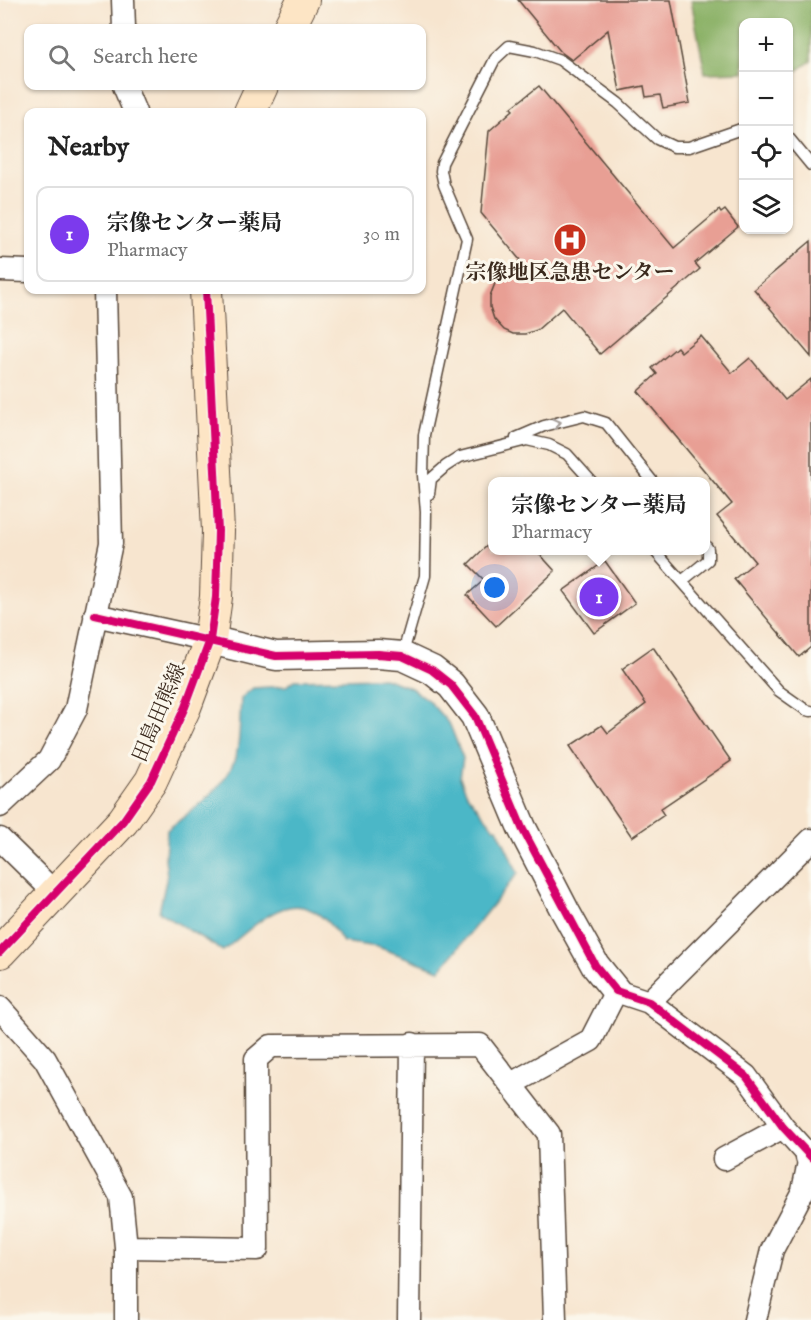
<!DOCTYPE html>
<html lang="en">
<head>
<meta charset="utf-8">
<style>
  body { margin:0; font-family:"IM FELL English","Noto Serif JP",serif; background:#f6f6f6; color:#222 }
  .controls { position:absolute; right:18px; top:18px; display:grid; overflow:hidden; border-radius:12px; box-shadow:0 2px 4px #0004 }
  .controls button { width:54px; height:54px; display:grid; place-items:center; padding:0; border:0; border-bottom:2px solid #e0e0e0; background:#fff; color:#222; font:30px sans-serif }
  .you { position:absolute; left:495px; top:588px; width:21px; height:21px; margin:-15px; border:4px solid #fff; border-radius:50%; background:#1a73e8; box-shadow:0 0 0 9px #1a73e833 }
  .badge { display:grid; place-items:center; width:39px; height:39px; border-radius:50%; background:#7c3aed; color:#fff; font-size:20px; font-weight:700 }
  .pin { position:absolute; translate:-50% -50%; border:3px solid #fff; box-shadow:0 2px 6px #0006 }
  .popup { position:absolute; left:488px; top:477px; width:222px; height:78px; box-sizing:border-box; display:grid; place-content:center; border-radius:12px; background:#fff; filter:drop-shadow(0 2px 4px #0005); font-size:20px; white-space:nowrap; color:#767676 }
  .popup b { font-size:22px; color:#222 }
  .popup::after { content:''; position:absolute; left:50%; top:100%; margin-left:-12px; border:12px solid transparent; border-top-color:#fff }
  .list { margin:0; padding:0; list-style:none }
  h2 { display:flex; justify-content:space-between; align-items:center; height:78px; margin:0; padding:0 24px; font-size:26px }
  h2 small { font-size:20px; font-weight:400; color:#767676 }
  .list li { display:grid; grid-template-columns:39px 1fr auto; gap:18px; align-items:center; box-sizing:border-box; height:96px; margin:0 12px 12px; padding:0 12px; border:2px solid #e0e0e0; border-radius:12px }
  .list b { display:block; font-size:22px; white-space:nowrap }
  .list p { margin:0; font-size:20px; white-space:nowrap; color:#767676 }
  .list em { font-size:20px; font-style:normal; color:#767676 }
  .icon { flex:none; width:33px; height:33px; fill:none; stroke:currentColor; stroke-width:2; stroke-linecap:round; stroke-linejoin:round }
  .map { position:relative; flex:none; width:811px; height:1320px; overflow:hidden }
  .search { position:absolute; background:#fff; box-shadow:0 2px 4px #0004; left:24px; top:24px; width:402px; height:66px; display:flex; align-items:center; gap:15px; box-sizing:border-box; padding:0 21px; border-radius:12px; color:#767676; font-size:22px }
  .panel { position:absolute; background:#fff; box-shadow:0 2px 4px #0004; left:24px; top:108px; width:402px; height:186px; border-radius:12px }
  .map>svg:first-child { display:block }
</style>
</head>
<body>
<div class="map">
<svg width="811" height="1320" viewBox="0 0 811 1320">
  <rect width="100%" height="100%" fill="#fbf7ec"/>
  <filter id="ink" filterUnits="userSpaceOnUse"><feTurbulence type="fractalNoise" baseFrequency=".0167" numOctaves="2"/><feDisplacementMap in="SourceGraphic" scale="12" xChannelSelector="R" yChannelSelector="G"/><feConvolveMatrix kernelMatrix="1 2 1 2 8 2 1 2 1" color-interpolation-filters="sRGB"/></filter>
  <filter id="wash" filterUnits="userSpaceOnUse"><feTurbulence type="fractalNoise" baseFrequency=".008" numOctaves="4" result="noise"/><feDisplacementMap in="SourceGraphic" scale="24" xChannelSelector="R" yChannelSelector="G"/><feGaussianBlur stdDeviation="1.35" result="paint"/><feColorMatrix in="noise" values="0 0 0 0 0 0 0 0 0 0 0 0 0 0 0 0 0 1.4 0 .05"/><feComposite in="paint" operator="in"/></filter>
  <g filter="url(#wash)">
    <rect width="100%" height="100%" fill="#f7e5cf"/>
    <path fill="#89b065" stroke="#626d42" stroke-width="1.5" d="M691 0H811V61L797 71 789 72 788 22H744L743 72 705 73Z"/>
    <path fill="#4bb7c7" stroke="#437072" stroke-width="1.5" d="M384 678 411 688 429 701 450 725 463 758 460 778 467 794 494 828H497L518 873 440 970 378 947 343 942C301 876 267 915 223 951L159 912 167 876 165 858 167 830C195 808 233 784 238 746 240 730 240 714 241 698L253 688 286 686 295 680Z"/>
    <g id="blocks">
      <path fill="#e89f94" d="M518 0H671L690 103 663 108 660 95 646 97 644 86 620 91 608 30 572 60 561 52Z
        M539 86 674 248 719 210 721 213 725 210 738 227 695 263 700 269 600 354 562 308 537 330 525 334H513L504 330 494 319 490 307V296L496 281 520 260 481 213 489 131 513 110 511 108Z
        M811 241V357L754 289Z
        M701 336 732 373 750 358 785 400 811 379V647L799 657 734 579 755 562 717 516 732 504 638 391 657 374 652 368 677 347 681 352Z
        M492 541V550H536L555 571 496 626 467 595 484 580 468 564Z
        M605 561 635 603 594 633 563 591Z
        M653 647 731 761 660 809 664 815 632 837 570 746 602 725 608 733 646 704 622 669Z"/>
    </g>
  </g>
  <g filter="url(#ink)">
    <use href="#blocks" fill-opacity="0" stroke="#574639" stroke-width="1.5"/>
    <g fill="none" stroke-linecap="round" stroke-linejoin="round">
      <g stroke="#574639" stroke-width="13">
        <path id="service" d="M788 137 811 165
          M516 438 544 426 584 416 606 423 653 482
          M429 494 431 479 446 466 460 457 527 440 549 445 567 454 592 482
          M654 550 779 691 806 710 811 711
          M682 581 708 560V549L706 546
          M402 656 425 576 426 512 423 475 424 435 467 239 444 185 441 171 442 163 495 59 509 46 535 51 560 60 618 103 657 139 674 147H689L744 128"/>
      </g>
      <g stroke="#574639" stroke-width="25">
        <path id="minor" d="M123 0 124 28
          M124 86 135 112
          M0 270 28 271
          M95 615 210 640
          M0 806 49 760 76 709 111 543 105 290
          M0 839 55 893
          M649 1002 811 840
          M0 1008 45 1059 121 1197 126 1247V1320
          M511 1084 591 1040 616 991 649 1002 746 1076 783 1127 810 1157 803 1191 772 1250 755 1320
          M724 1159 783 1127
          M126 1247 257 1249 256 1059 271 1046 480 1045 549 1134 555 1320
          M409 1320 412 1044"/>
      </g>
      <g stroke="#574639" stroke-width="31">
        <path id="tertiary" d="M210 640 276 656 378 654 402 656 432 670 451 685 475 716 522 828 565 911 595 965 616 991
          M810 1157H811"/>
      </g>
      <g stroke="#574639" stroke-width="34">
        <path id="secondary" d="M289 28 303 0
          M250 112 262 86
          M0 952 123 821 151 781 185 707 210 640 216 597 218 531 206 290"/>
      </g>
      <use href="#service" stroke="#fff" stroke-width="10"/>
      <use href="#minor" stroke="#fff" stroke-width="22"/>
      <use href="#tertiary" stroke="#fff" stroke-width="28"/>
      <use href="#secondary" stroke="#fde5c5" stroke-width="32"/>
      <g stroke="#fbf7ec" stroke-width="11">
        <path id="cycleway" d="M95 615 276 656 378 654 402 656 432 670 451 685 475 716 522 828 595 965 616 991 649 1002 746 1076 783 1127 811 1157
          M0 952 123 821 151 781 185 707 210 640 216 597 218 531 206 290"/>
      </g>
      <use href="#cycleway" stroke="#d6006c" stroke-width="8"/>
    </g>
    <defs><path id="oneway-chevron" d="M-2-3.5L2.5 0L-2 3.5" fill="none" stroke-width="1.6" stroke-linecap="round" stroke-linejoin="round" transform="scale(1.5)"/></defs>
    <use stroke="#a79f9a" href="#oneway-chevron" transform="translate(557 423) rotate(-14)"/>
  </g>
  <defs>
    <g id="hospital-disc" transform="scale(1.725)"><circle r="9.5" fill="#c8321e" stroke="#fbf7ec"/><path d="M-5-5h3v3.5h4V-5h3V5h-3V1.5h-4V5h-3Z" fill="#fff"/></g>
  </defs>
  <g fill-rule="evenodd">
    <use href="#hospital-disc" x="570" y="240"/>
  </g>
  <g text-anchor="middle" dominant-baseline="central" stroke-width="6" stroke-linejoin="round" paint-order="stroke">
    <g font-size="21" font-weight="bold" fill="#3b2a1e" stroke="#fbf7ec">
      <text x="570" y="273">宗像地区急患センター</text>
    </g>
    <g font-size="21" fill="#3b2a1e" stroke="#fbf7ec">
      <text transform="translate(160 713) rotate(-67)">田島田熊線</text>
    </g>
  </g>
</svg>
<div class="controls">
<button>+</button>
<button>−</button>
<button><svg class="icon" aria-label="locate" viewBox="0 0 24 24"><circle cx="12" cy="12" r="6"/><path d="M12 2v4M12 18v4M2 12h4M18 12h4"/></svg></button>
<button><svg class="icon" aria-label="layers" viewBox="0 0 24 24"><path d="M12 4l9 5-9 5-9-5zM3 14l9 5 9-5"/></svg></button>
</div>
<div class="you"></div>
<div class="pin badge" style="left:599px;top:597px">1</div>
<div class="popup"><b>宗像センター薬局</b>Pharmacy</div>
<div class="search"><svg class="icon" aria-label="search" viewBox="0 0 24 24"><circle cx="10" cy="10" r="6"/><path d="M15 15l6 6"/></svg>Search here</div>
<section class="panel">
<h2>Nearby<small></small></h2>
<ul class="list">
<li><span class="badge">1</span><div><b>宗像センター薬局</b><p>Pharmacy</p></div><em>30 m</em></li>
</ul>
</section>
</div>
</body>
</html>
